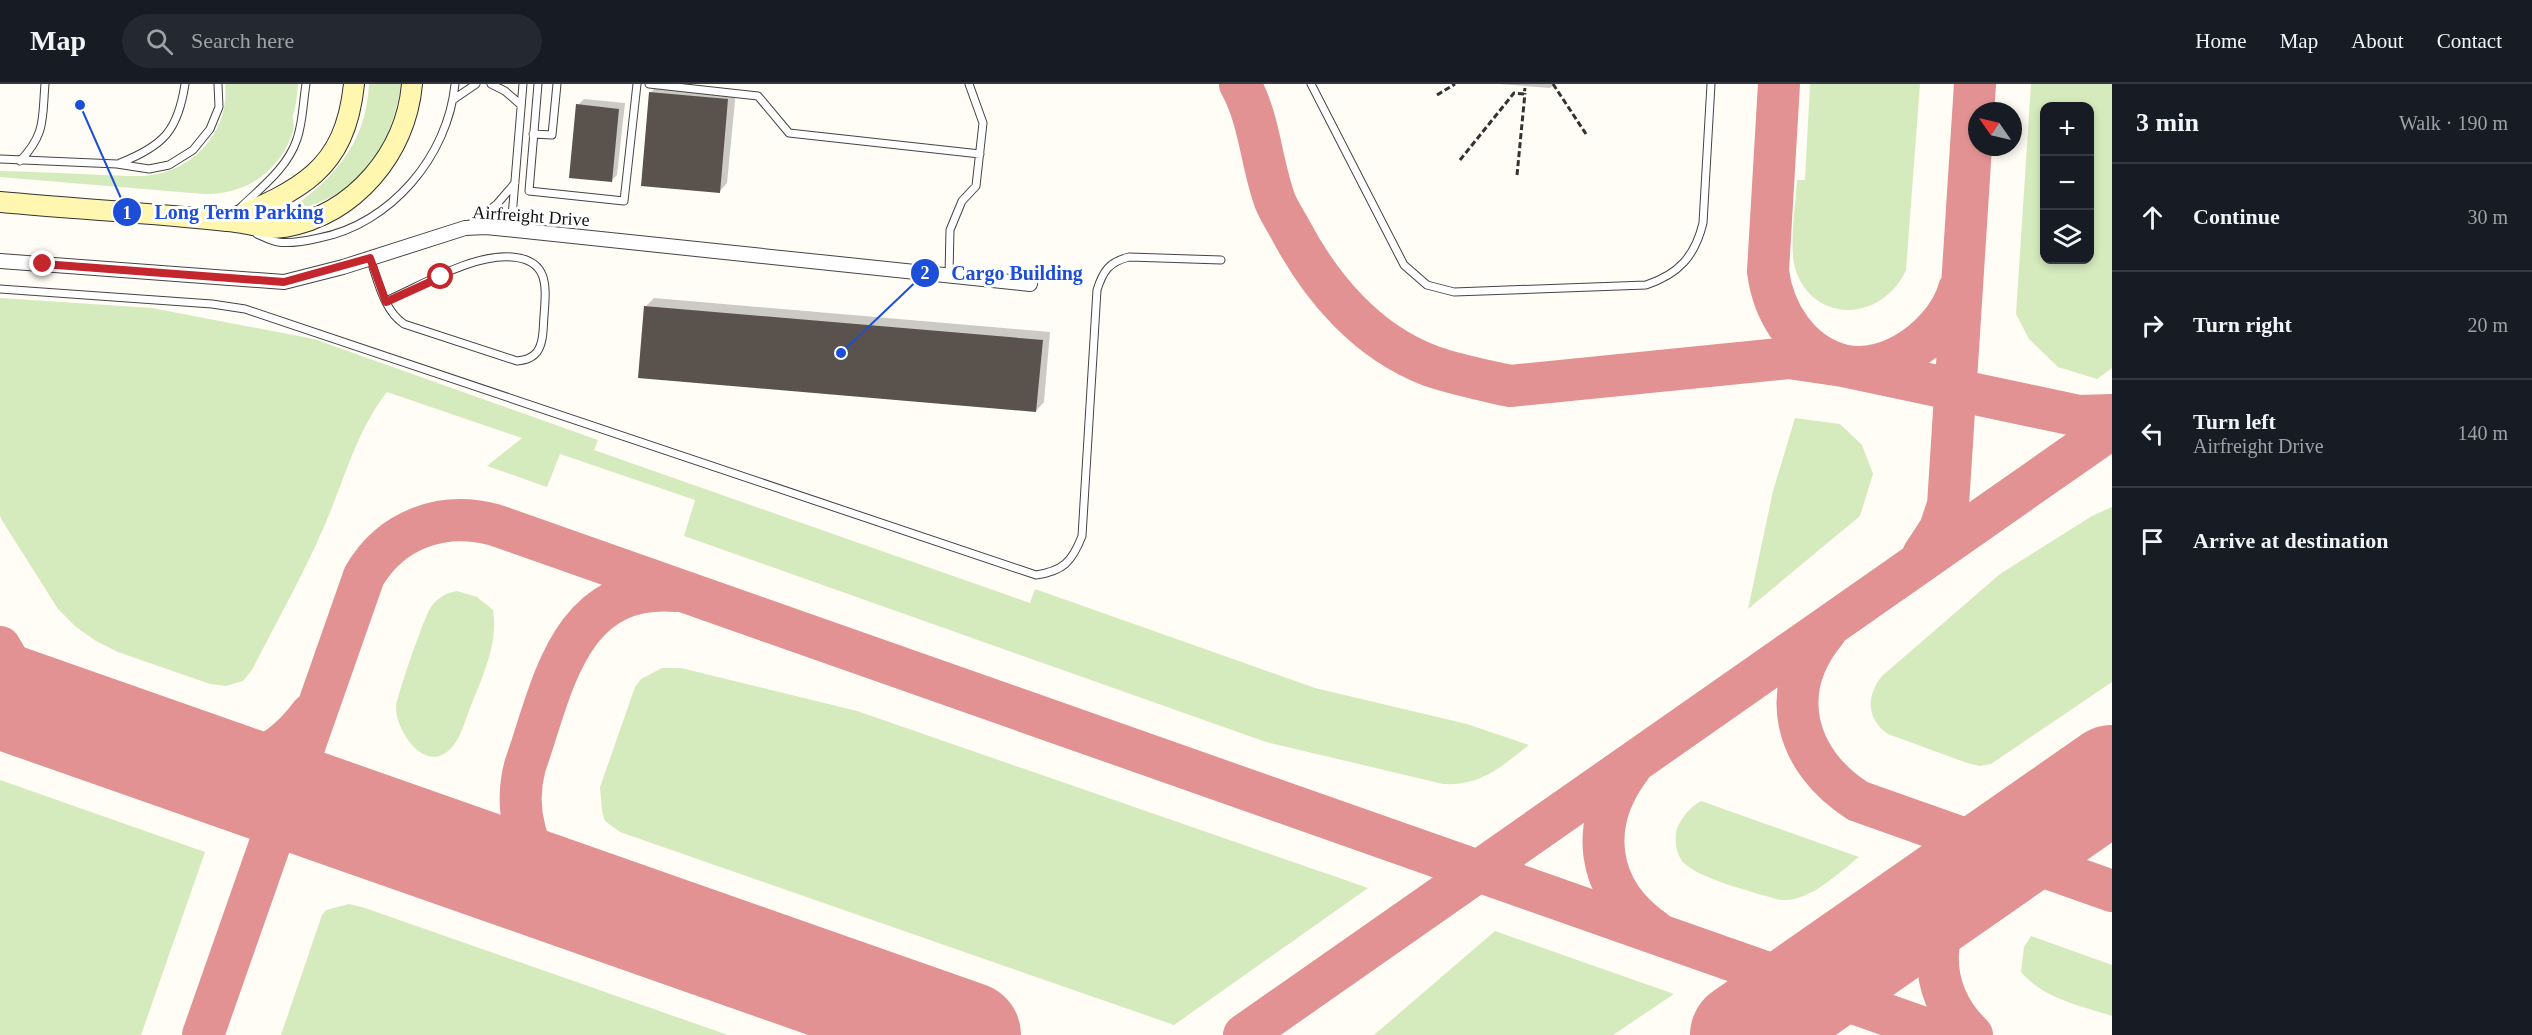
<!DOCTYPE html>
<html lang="en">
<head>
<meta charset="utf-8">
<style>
  body { margin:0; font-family:"Times New Roman",serif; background:#242831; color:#f1f3f6 }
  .controls { position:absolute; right:18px; top:18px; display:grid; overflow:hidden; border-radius:12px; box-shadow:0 3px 9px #0003 }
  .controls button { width:54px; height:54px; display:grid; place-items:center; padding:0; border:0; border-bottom:2px solid #363941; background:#171b24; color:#f1f3f6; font:30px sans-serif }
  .compass { position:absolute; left:1968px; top:18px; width:54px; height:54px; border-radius:50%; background:#171b24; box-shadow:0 3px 9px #0003; rotate:304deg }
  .stop { position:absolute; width:18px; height:18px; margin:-14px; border:4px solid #c4262e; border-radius:50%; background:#fff }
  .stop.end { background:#c4262e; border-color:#fff; box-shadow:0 2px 6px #0008 }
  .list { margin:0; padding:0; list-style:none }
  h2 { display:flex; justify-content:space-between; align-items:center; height:78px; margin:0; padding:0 24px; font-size:26px }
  h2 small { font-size:20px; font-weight:400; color:#9ea1a6 }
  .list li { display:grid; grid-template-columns:39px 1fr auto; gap:18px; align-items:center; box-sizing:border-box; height:108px; padding:0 24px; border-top:2px solid #363941 }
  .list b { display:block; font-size:22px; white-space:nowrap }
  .list p { margin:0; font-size:20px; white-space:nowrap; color:#9ea1a6 }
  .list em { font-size:20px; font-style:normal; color:#9ea1a6 }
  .icon { flex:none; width:33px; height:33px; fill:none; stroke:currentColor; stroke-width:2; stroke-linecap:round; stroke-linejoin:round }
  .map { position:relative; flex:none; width:2112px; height:951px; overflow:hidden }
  header { display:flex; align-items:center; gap:36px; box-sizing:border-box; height:84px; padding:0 30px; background:#171b24; border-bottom:2px solid #363941 }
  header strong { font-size:28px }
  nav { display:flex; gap:33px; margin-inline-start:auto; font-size:21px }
  .search { width:420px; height:54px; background:#242831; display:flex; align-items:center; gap:15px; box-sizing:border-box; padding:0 21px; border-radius:33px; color:#9ea1a6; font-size:22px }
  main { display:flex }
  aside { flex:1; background:#171b24 }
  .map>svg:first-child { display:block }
</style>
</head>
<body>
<header>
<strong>Map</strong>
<div class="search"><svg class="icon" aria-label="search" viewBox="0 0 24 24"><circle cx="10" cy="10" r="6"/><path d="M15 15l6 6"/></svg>Search here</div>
<nav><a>Home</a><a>Map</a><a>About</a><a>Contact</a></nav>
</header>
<main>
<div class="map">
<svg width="2112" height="951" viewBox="0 0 2112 951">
  <rect width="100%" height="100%" fill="#fffdf5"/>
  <path fill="#d5ebbd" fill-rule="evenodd" d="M225 0H298C297 11 296 23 293 31 292 37 295 39 293 47 280 88 245 111 204 110L0 93V87C34 88 68 89 102 91 120 91 139 94 157 90 198 82 230 43 225 0Z
    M369 0H401C396 35 382 75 353 99 333 116 306 123 282 131 330 98 366 63 369 0Z
    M1810 0H1920L1906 186C1883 237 1815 241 1796 187 1788 166 1796 120 1797 96H1805Z
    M2031 0H2112V284L2097 295 2058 283 2029 255 2016 230ZM2044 22H2090V176H2044Z
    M0 214 152 224 314 255 598 356 594 366 1030 519 1035 505 1315 604 1467 640 1529 661C1501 683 1481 702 1443 700L1266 658 684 452 695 416 560 370 547 403 487 382 522 354 387 308C355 349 344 398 323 445 302 493 276 539 252 586L243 597 226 602 210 600 118 568 96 557 76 543 58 525 3 438 0 432Z
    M1795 334 1840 340 1862 361 1873 390 1860 432 1748 525 1773 407Z
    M2112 423V598L1991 680 1980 682 1967 679 1888 650C1866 635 1866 612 1882 592L2000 490 2092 432Z
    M457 507 477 513 493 526C499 561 481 595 469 627 463 642 459 661 444 670 420 684 395 643 396 623 397 612 424 533 431 523 437 514 446 509 457 507Z
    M662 584H681L857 627 1368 804 1174 941 620 748 605 737 602 727 600 703 635 603 641 595Z
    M0 696 205 768 141 951H0Z
    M1701 717 1859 773C1837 790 1806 822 1776 815 1753 808 1701 795 1685 780 1676 772 1674 756 1677 745 1681 734 1691 722 1701 717Z
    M349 820 365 824 728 951H281L322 831 326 826Z
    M1495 847 1674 910 1613 951H1374Z
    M2031 852 2112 881V932C2079 921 2044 915 2021 888L2024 863Z"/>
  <path fill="#0003" d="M659 0 736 7 727 99 719 108 651 8Z
    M1499 0H1555L1550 4Z
    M584 15 625 19 617 91 611 97 578 21Z
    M654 214 1050 248 1044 318 1036 327 646 222Z"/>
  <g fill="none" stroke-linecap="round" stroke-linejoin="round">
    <path stroke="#e29292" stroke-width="42" d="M1240 0C1260 36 1261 79 1275 117 1279 127 1285 136 1290 145 1321 204 1367 258 1431 282 1457 291 1483 296 1510 302L1789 274 1843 282 2079 332 2112 331
      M1779 0 1768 187C1773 228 1799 270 1842 281 1890 293 1947 249 1959 205
      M1923 471 1940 445 1948 421 1975 0
      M677 507C568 498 553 603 525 682 514 723 524 775 561 802 581 816 606 822 628 831 661 843 695 855 728 867
      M1826 547C1776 607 1795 677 1858 717L2112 807
      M0 563C20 601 53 625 91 643
      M193 679C246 686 279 673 311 630
      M1631 683C1588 739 1595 806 1655 847
      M1781 891H1812L1829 886 1955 800
      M203 951 364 492C392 444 444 427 495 441L1944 951
      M1244 951 2112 344
      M1972 951C1924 906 1927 834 1978 793L2097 710"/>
    <path stroke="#e29292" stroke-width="106" d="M0 611 968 951
      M1743 951 2112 694"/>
  </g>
  <path fill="#5a524d" d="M649 8 728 15 720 109 641 102Z
    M576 20 619 25 612 98 569 94Z
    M644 222 1043 256 1036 328 638 294Z"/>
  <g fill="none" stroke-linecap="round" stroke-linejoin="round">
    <g stroke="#444" stroke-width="9">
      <path id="service" d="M491 0 505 7 521 21
        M538 0 529 107 624 117 637 0
        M649 0 758 12 789 49 980 70
        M1311 0 1404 181 1427 201 1454 208 1646 201C1679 190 1695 172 1703 139L1711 0
        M454 15 476 0
        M533 50 552 51 557 0
        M0 75 117 80 149 85 169 81 193 66 210 45 219 23 218 0
        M20 77C46 50 42 35 45 0
        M120 79C163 62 178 47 185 0
        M241 123C262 103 288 83 297 55 303 38 303 18 306 0
        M468 142 497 120 515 99
        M511 145 523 0
        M257 150C264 153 271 157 278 158 291 160 306 157 319 154 391 140 448 72 455 0
        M370 174C378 197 384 227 404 240L517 277C525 276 531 275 537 268 544 258 543 243 544 232 546 204 550 176 512 173 471 170 423 201 386 217
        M949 191 950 146 962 117 976 102 983 39 969 0
        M0 205 212 220 245 225 1036 491C1063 487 1072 478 1082 452L1097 206C1103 187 1109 178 1129 173L1221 176"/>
    </g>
    <g stroke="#444" stroke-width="16">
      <path id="minor" d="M0 177 284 198 343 183 465 144 486 143 1030 200"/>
    </g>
    <g stroke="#333" stroke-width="22">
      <path id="secondary" d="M0 118C76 125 151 129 227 137 245 138 267 146 285 143 355 130 406 69 412 0
        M227 137C300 106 345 87 354 0"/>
    </g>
    <path stroke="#333" stroke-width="3" stroke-dasharray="6 3" stroke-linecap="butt" d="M1553 0 1586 50
      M1437 11 1455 0
      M1460 76 1514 9 1524 10 1525 4
      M1517 91 1525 9"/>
    <use href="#service" stroke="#fff" stroke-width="7"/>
    <use href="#minor" stroke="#fff" stroke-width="14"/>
    <use href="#secondary" stroke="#fff6b0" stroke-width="20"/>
  </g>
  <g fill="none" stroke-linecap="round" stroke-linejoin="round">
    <path stroke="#c4262e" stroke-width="8" d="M43 180 284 198 370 174 386 218 441 193"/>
  </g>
  <g text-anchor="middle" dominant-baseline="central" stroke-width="6" stroke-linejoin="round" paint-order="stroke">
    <g font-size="18" fill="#111" stroke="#fff">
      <text transform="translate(531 132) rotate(4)">Airfreight Drive</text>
    </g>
  </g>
  <path fill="none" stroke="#1d4ed8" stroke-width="2" d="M80 21L127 128M841 269L925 189"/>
  <g fill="#1d4ed8" stroke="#fff" stroke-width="2">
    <circle cx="80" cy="21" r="6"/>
    <circle cx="841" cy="269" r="6"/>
    <circle cx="127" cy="128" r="15"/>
    <circle cx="925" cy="189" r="15"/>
  </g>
  <g font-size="18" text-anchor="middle" font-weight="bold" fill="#fff">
    <text x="127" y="135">1</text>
    <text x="925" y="195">2</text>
  </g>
  <g font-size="20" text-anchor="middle" font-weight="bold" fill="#1d4ed8" stroke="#fff" stroke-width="6" stroke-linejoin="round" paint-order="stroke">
    <text x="239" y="135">Long Term Parking</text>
    <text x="1017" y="196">Cargo Building</text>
  </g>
</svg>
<div class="controls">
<button>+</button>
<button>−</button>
<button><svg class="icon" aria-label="layers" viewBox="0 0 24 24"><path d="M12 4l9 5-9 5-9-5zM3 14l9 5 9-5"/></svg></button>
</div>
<svg class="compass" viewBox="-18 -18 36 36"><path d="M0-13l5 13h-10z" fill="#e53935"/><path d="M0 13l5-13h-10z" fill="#9ea1a6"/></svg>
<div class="stop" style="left:441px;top:193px"></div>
<div class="stop end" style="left:43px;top:180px"></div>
</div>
<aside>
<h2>3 min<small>Walk · 190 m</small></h2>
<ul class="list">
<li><svg class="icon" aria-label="ahead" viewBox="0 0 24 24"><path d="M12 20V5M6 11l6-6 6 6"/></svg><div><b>Continue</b></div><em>30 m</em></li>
<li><svg class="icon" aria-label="right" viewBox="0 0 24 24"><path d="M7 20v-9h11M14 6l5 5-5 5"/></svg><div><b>Turn right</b></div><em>20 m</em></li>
<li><svg class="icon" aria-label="left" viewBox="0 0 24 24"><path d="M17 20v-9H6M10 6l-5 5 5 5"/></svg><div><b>Turn left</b><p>Airfreight Drive</p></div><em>140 m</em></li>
<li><svg class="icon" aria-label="arrive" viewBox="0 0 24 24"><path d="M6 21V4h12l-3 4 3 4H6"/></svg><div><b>Arrive at destination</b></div></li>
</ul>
</aside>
</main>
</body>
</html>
